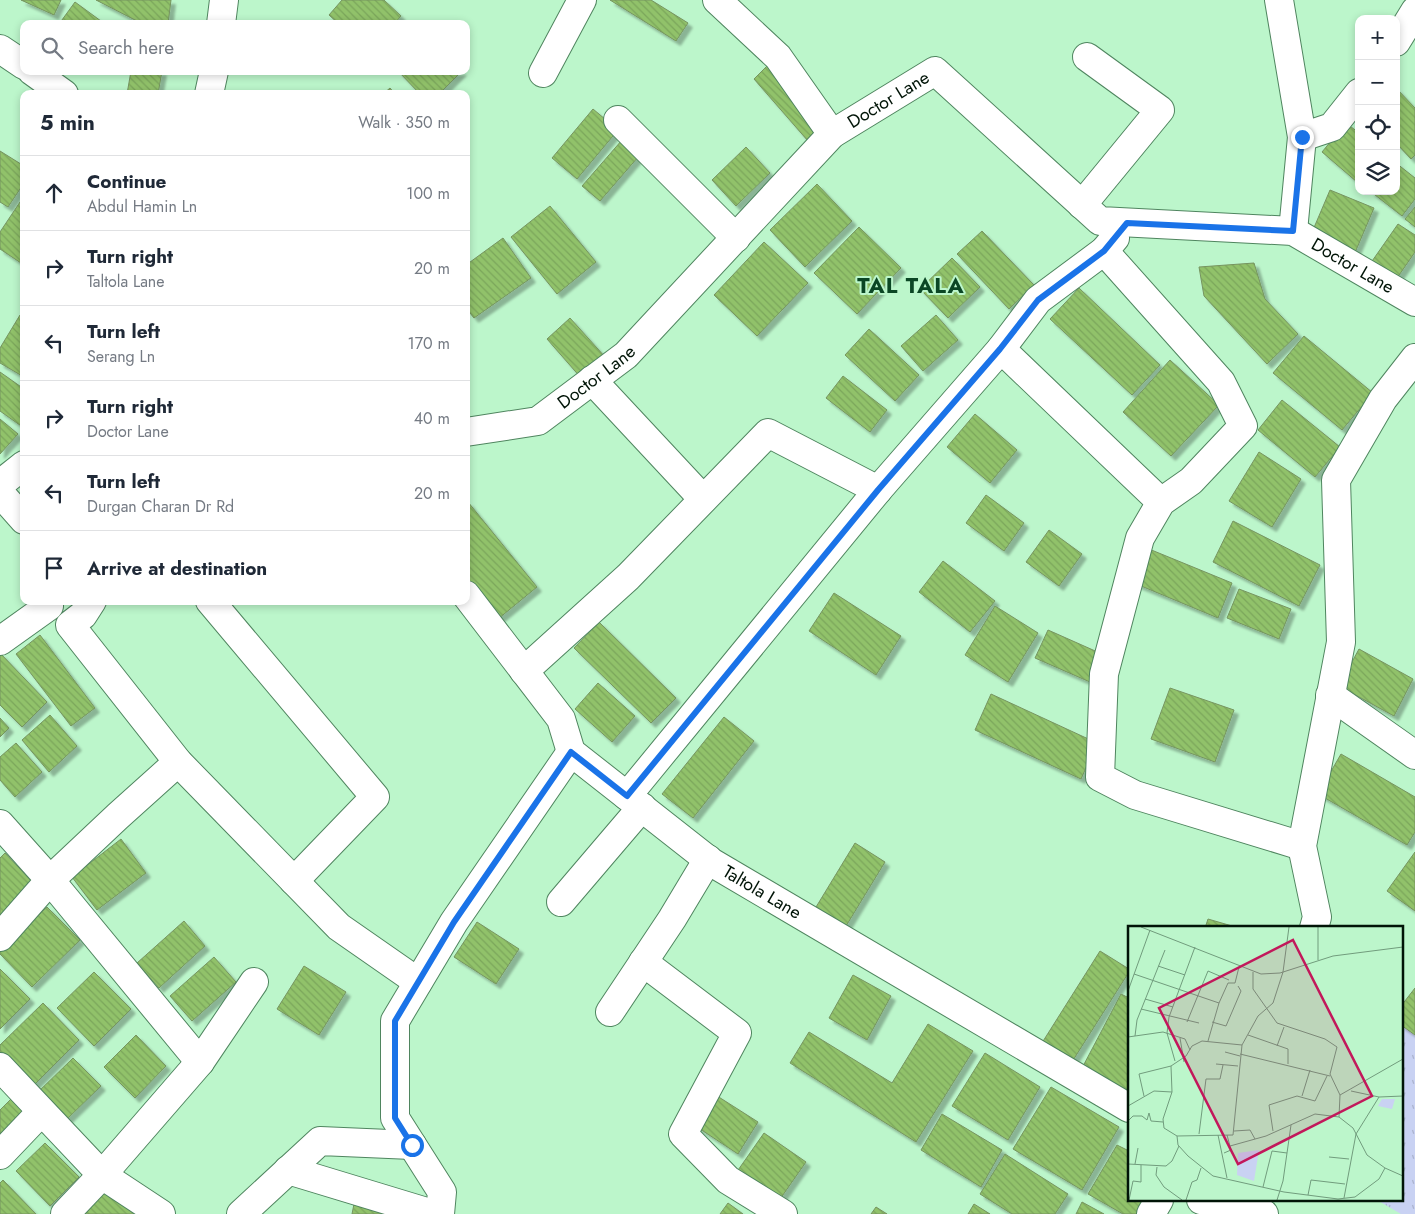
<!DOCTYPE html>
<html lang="en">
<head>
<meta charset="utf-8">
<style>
  body { margin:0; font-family:Jost,sans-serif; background:#f2f2f3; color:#1f2937 }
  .controls { position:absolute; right:15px; top:15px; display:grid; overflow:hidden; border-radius:10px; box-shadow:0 2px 8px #0003 }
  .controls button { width:45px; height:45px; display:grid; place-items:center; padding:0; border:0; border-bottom:1px solid #e0e1e3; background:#fff; color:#1f2937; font:25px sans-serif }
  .stop { position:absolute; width:15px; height:15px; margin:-11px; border:4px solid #1a73e8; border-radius:50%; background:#fff }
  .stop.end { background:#1a73e8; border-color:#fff; box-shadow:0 1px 5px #0008 }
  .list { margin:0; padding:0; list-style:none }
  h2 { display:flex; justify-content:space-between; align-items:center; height:65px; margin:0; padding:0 20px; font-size:21px }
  h2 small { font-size:16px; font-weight:400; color:#747a83 }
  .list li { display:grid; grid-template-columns:32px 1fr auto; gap:15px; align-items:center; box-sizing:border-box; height:75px; padding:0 20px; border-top:1px solid #e0e1e3 }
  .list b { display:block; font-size:19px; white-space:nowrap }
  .list p { margin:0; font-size:16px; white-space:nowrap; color:#747a83 }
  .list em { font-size:16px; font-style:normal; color:#747a83 }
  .icon { flex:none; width:28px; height:28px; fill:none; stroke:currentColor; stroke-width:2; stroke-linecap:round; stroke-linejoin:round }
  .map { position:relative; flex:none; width:1415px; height:1214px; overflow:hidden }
  .search { position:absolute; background:#fff; box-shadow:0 2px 8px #0003; left:20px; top:20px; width:450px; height:55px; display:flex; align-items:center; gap:12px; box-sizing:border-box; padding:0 18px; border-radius:10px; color:#747a83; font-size:19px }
  .panel { position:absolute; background:#fff; box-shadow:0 2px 8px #0003; left:20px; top:90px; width:450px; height:515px; border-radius:10px }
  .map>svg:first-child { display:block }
</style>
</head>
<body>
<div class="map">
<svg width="1415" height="1214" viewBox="0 0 1415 1214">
  <defs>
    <pattern id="park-tufts" width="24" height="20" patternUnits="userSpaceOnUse" patternTransform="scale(1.25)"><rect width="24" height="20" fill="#c9d2f3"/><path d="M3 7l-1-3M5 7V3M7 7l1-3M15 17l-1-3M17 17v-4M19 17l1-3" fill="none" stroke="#abb3cf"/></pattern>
    <pattern id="building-back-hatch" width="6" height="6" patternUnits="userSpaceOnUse" patternTransform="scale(1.25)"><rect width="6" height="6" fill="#91c26b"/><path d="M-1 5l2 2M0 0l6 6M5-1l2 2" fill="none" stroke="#7ba65b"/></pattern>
    <filter id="shadow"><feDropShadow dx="4.5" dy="4.5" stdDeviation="1" flood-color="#0004"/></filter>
  </defs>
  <rect width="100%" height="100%" fill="#bcf6cb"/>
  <path fill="url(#park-tufts)" d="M1401 1024 1415 1034V1214H1401L1377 1200H1401Z"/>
  <path fill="url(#building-back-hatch)" stroke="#769460" filter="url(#shadow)" d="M21 0H61L54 15Z
    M96 0H171L168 24H139V22Z
    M342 0H384L401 16 394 24H339L329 15Z
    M610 0H651L688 23 676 41Z
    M75 2 105 24H59Z
    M770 63 819 131 808 141 754 79Z
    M131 71H162L158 94H127Z
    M398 71H462L439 94H420Z
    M390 88 395 94H383Z
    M1396 88 1415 108V155L1411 159 1396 143Z
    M593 109 618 130 577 179 552 158Z
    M1346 123 1359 133V179L1357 182 1322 152Z
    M622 140 639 156 600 201 582 186Z
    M746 147 770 173 736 206 712 180Z
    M0 151 24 166V183L8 207 0 202Z
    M1396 163 1415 178V199L1402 216 1370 191H1396Z
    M817 184 852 221 805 267 770 230Z
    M1330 190 1374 208 1354 255 1310 237Z
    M24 196V265L0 249V232Z
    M550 206 596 262 557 294 511 237Z
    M1415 207V227L1405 219Z
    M1398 224 1415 235V252L1395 281 1370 264Z
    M859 227 901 268 857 314 814 273Z
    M982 231 1034 285 1009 309 957 254Z
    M503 238 531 278 474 318 466 308V265Z
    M764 242 808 283 757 336 714 295Z
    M952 258 980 287 948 318 920 289Z
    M1254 263 1265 299 1298 334 1267 364 1204 296 1199 267Z
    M1079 288 1160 365 1132 395 1050 319Z
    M20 315 24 317V377L0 363V348Z
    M936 315 958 340 923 371 901 346Z
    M570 318 606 358 582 379 547 339Z
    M869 329 919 375 895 401 845 355Z
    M1304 336 1373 393 1342 430 1273 373Z
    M1170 360 1219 405 1171 456 1123 412Z
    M0 372 24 389V428L0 411Z
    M843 376 887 410 870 432 826 398Z
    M1282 400 1340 447 1315 477 1258 430Z
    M975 414 1017 450 990 483 947 447Z
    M0 419 18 434 0 454Z
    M1259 452 1301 479 1272 527 1229 501Z
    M986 495 1024 523 1004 551 966 523Z
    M468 502 537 587 498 619 466 579V503Z
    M1233 521 1320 565 1299 606 1213 562Z
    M1049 530 1082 554 1059 586 1026 562Z
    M1149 549 1232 583 1218 618 1134 583Z
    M943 561 995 601 970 632 919 592Z
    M1239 589 1291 609 1279 639 1227 618Z
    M834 593 901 636 876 675 809 631Z
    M995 606 1038 633 1008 682 965 655Z
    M599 622 676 698 651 723 574 648Z
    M1048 630 1102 654 1090 682 1035 658Z
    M40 635 95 708 71 726 16 654Z
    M1359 649 1413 679 1394 716 1339 686Z
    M0 653 47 702 22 727 0 705Z
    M598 683 635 716 612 742 575 709Z
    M1170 688 1234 710 1215 762 1151 739Z
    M991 694 1097 743 1081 779 975 730Z
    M50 715 77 746 49 772 22 740Z
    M724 717 754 741 693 818 662 794Z
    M0 718 9 728 0 737Z
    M16 743 42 772 15 797 0 780V757Z
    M1341 754 1415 797V832L1407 845 1318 794Z
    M121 839 146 873 97 910 72 877Z
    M855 843 885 862 843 931 813 912Z
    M1415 852V911L1387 891Z
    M5 853 34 884 0 918V858Z
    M47 907 80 940 32 987 0 954V952Z
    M1208 919 1239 928H1205Z
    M184 921 205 946 159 988 137 963Z
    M477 922 519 949 496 984 454 957Z
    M1100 951 1129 969V972L1070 1065 1040 1046Z
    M214 957 236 982 192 1021 170 996Z
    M304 966 346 992 319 1035 277 1009Z
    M0 969 30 999 0 1029Z
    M94 972 131 1009 94 1046 57 1008Z
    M853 975 891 996 867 1040 829 1018Z
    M1415 988V1035L1401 1025V1006Z
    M1121 994 1129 998V1094L1081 1070Z
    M43 1003 79 1040 31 1088 0 1057V1045Z
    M928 1024 973 1051 916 1142 790 1063 809 1032 892 1083Z
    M136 1035 166 1066 135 1098 104 1067Z
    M985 1053 1040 1087 1008 1140 952 1106Z
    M73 1058 101 1086 63 1123 36 1094Z
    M1051 1087 1119 1127 1082 1190 1013 1149Z
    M714 1094 758 1122 738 1154 694 1125Z
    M11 1099 27 1116 0 1143V1110Z
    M942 1114 1002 1150 981 1187 921 1150Z
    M764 1133 806 1162 778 1202 736 1173Z
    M45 1143 79 1177 50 1206 16 1171Z
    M1117 1145 1129 1151V1200H1150L1142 1214H1123L1088 1194Z
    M1005 1154 1068 1194 1055 1214H1012L980 1194Z
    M3 1180 36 1214H0V1183Z
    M104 1186 135 1214H78Z
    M1082 1202 1104 1214H1076Z
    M728 1203 743 1214H720Z
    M354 1204 417 1214H352Z
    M974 1204 990 1214H968Z
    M876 1207 887 1214H871Z"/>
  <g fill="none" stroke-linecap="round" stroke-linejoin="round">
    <g stroke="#4f855f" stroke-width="30">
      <g id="minor">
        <path d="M717 0 778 57 832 134"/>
        <path d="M1279 0 1302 137 1293 231"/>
        <path d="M1396 42 1415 11"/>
        <path d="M0 49 24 65"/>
        <path d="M32 71 64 94"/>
        <path d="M543 73 582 0"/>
        <path d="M618 120 736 238"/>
        <path d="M1302 137 1332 127 1359 93"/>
        <path d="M1082 205 1160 110 1087 57"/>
        <path d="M1104 251 1221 382 1243 426 1191 481 1161 502 1140 538 1104 674 1100 777 1135 795 1302 846"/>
        <path d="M1001 349 1161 502"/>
        <path d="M592 380 703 499"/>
        <path id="s1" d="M466 432 538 421 626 355 832 134 935 71 1100 221 1293 231 1415 302"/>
        <path d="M0 493 24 520"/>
        <path id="s2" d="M466 595 561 719 571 752 711 862 1129 1108"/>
        <path d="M92 601 83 615 70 625 178 762 339 927 418 982"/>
        <path d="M210 601 375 797 294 881"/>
        <path d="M0 641 49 606"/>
        <path d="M524 671 628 577 768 433 878 490"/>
        <path d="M1330 695 1415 755"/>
        <path d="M627 796 878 490 1001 349 1038 300 1104 251 1115 238"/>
        <path d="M0 824 50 880 200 1062"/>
        <path d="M561 902 642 807"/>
        <path d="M1314 928 1317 917 1302 846 1341 642 1336 480 1383 399 1415 358"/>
        <path d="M0 937 50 880 118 816 178 762"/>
        <path d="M643 962 737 1033 683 1134 728 1180 783 1214"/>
        <path d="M610 1012 672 919 708 859"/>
        <path d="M0 1067 102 1175 161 1214"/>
        <path d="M0 1155 41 1112"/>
        <path d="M288 1170 433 1214"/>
        <path d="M1201 1200 1264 1214"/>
        <path d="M65 1214 102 1175 200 1062 254 982"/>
        <path d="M241 1214 320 1141 412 1145"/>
        <path d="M440 1214 442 1192 395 1118V1021L454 922 571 752"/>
        <path d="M1151 1214 1159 1200"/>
      </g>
    </g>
    <g stroke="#4f855f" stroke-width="30">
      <path id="major" d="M221 24 224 0
        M209 94 214 71
        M0 484 24 465"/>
    </g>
    <use href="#minor" stroke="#fff" stroke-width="28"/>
    <use href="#major" stroke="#fff" stroke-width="28"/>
  </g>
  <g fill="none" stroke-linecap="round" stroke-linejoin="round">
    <path stroke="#1a73e8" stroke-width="6" d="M412 1145 395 1118V1021L454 922 571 752 627 796 878 490 1000 349 1038 300 1104 251 1127 223 1293 231 1302 137"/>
  </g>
  <g text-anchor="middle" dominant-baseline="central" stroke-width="4" stroke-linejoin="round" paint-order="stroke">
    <g font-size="18" fill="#011407" stroke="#bcf6cb">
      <text stroke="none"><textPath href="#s1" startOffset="551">Doctor Lane</textPath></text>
      <text stroke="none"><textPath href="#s1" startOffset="1091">Doctor Lane</textPath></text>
      <text stroke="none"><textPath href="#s1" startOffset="146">Doctor Lane</textPath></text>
      <text stroke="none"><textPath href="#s2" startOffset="428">Taltola Lane</textPath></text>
    </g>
    <g font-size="22" font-weight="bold" letter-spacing="1" fill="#0b4624" stroke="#bcf6cb">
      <text x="911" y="285">TAL TALA</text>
    </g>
  </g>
  <g transform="translate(1128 926)">
    <rect width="275" height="275" fill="#bcf6cb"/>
    <path d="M254 173H267L264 183 250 180ZM131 224 126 255 109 249 110 227Z" fill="#c9d2f3"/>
    <path fill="none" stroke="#719c7d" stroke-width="1" d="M13 1 133 48 152 47 205 30 275 21M190 1V34M30 40 57 49M125 46V63L149 97 197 113 209 121 202 148 212 169 211 191 225 202 239 229 257 242 275 250M6 48 91 77M0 65 22 4M17 73 45 81M13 83 71 97M59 96 80 45 101 54M84 96 98 100 113 65 110 60M120 109 160 123V138M7 110 9 94 37 24M0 111 35 106 57 113 62 124M52 112 56 136M80 115 91 77 100 57H107L111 41M149 120 156 101M97 126 112 130M112 128 202 150M47 135 39 107 41 91 67 21M88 138 110 140M223 165 251 171M44 166 43 140 58 130 64 120 74 115 114 119M212 169 275 133M16 170 11 148 43 140M174 170 182 144M0 180 26 165 44 166 35 193 36 202 49 210 50 219 60 230 85 250 156 266 210 273 227 271 251 253 257 242M1 194 5 190H14L19 194 21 187 23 195 35 196M106 205 122 204 127 213M145 205 141 179 169 170 187 175 199 150M71 208 78 153H92L95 139M90 209 99 252M49 210 105 209 114 119 130 90 145 77 155 46 161 1M102 220 138 210 187 188 211 191M96 227 103 224 99 209M201 231 221 233M0 238 38 240 44 235 51 220M7 238 10 222M29 241 28 249 36 261 54 274M135 261 144 225 159 227M180 269 183 254 217 258M216 272 228 208 251 171 275 170M1 274 5 255 13 256V239M58 274 64 256 69 254 73 242M149 274 155 255 163 199"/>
    <path fill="#c2185b" fill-opacity="0.15" stroke="#c2185b" stroke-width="2.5" d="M165 14 244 170 110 238 31 82Z"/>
    <rect width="275" height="275" fill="none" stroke="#011407" stroke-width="2.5"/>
  </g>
</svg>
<div class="controls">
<button>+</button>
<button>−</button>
<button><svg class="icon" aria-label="locate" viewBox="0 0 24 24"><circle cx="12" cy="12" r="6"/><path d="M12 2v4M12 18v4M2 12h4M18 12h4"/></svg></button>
<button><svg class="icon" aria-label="layers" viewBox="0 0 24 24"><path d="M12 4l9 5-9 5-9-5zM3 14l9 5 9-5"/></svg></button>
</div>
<div class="stop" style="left:412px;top:1145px"></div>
<div class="stop end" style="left:1302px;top:137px"></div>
<div class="search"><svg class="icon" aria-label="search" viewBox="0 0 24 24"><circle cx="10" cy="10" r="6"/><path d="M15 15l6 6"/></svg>Search here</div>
<section class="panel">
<h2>5 min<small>Walk · 350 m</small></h2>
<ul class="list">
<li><svg class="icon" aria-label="ahead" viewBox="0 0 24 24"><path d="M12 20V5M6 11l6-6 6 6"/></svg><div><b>Continue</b><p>Abdul Hamin Ln</p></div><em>100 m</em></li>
<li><svg class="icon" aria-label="right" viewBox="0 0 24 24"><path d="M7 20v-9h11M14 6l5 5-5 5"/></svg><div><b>Turn right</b><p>Taltola Lane</p></div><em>20 m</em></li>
<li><svg class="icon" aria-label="left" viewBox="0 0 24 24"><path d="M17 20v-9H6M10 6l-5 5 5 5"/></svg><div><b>Turn left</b><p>Serang Ln</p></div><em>170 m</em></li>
<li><svg class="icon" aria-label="right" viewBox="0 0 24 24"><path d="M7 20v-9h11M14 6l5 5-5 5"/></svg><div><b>Turn right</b><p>Doctor Lane</p></div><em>40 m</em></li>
<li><svg class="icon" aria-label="left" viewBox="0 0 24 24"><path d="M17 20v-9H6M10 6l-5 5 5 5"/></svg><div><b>Turn left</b><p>Durgan Charan Dr Rd</p></div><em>20 m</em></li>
<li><svg class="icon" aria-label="arrive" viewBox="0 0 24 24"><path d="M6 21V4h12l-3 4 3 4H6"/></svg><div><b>Arrive at destination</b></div></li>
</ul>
</section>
</div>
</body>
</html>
